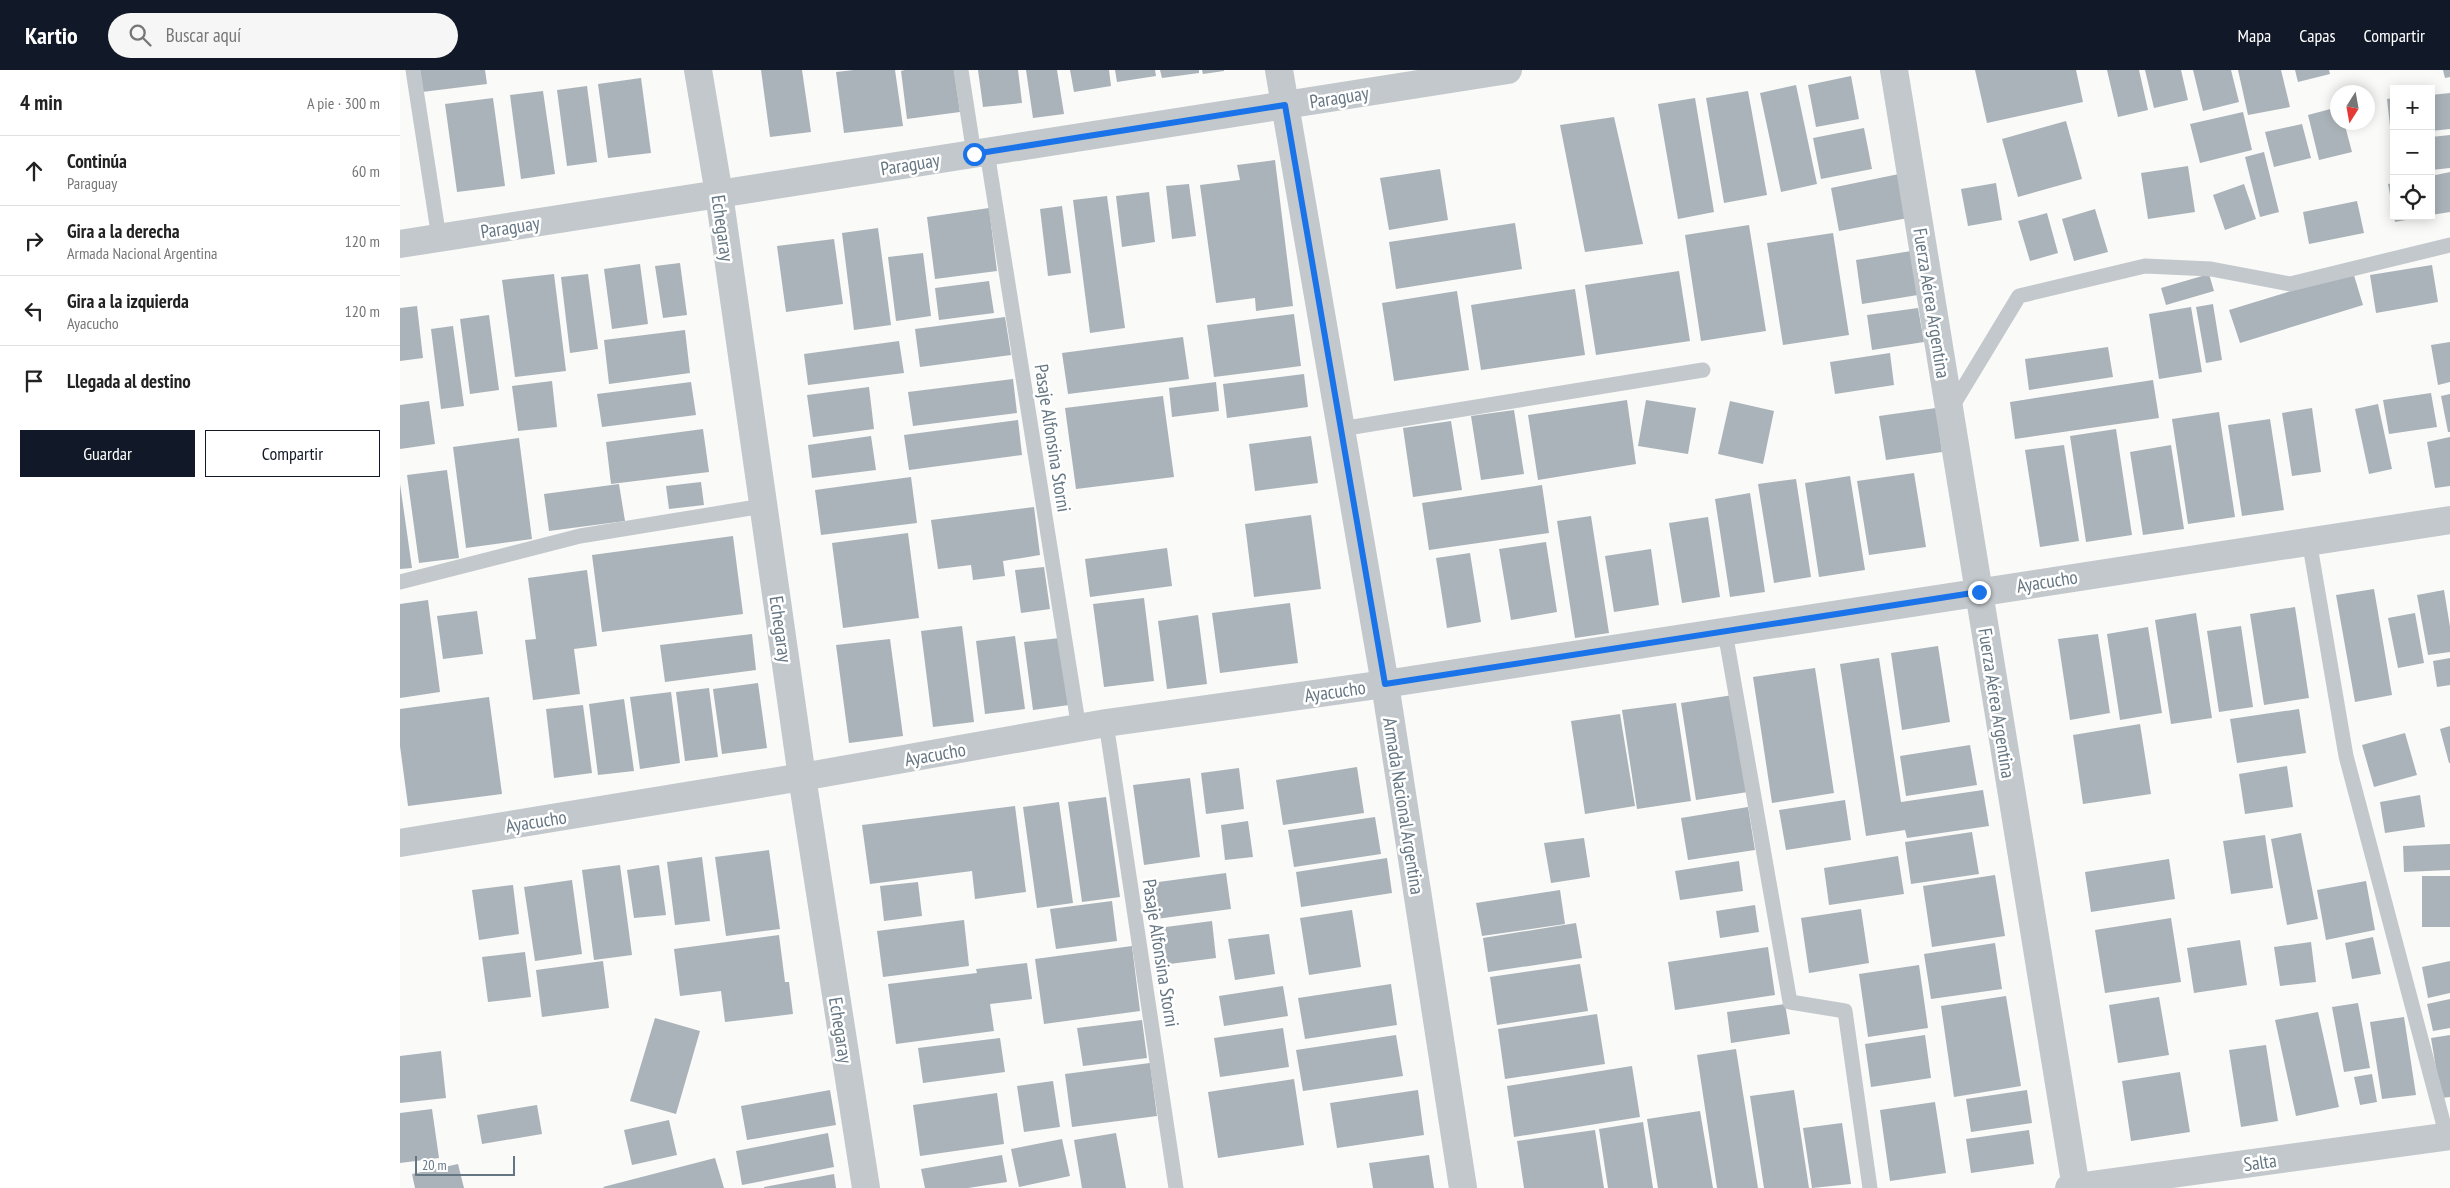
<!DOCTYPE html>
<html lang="es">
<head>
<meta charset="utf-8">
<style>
  body { margin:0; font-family:"PT Sans Narrow",sans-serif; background:#f6f6f6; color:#222 }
  .controls { position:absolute; right:15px; top:15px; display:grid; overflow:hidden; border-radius:0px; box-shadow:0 2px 12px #0003 }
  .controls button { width:45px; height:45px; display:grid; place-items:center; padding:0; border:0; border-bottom:1px solid #e0e0e0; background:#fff; color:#222; font:25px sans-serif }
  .compass { position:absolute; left:1930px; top:15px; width:45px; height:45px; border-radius:50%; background:#fff; box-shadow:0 2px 12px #0003; rotate:191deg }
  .scale { position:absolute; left:15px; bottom:12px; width:100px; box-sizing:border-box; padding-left:5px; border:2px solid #657683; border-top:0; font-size:14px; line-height:18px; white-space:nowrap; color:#657683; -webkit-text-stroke:4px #fff; paint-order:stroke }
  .stop { position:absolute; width:15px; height:15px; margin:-11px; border:4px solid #1a73e8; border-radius:50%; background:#fff }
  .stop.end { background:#1a73e8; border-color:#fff; box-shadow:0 1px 5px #0008 }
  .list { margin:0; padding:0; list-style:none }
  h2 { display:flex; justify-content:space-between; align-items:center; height:65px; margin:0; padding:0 20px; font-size:21px }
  h2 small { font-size:16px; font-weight:400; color:#767676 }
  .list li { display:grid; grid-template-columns:32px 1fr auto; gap:15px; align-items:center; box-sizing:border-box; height:70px; padding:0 20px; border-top:1px solid #e0e0e0 }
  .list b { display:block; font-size:19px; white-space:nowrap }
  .list p { margin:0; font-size:16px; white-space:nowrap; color:#767676 }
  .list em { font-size:16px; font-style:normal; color:#767676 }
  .actions { display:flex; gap:10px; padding:15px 20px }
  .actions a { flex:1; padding:11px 0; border:1px solid #111827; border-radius:0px; text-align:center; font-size:18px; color:#111827 }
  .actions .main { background:#111827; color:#fff }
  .icon { flex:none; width:28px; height:28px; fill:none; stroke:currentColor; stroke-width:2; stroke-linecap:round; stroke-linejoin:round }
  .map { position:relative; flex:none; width:2050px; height:1118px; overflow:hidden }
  header { display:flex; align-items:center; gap:30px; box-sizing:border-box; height:70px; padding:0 25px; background:#111827; color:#fff }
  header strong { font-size:24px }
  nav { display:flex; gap:28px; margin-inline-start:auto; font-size:18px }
  .search { width:350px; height:45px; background:#f6f6f6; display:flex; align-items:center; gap:12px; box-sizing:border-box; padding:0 18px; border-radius:28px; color:#767676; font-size:19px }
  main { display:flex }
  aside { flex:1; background:#fff }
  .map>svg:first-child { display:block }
</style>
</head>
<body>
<header>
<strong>Kartio</strong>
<div class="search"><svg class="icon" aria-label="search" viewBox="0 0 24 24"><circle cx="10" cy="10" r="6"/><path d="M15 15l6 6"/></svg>Buscar aquí</div>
<nav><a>Mapa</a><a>Capas</a><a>Compartir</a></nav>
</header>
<main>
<aside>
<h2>4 min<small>A pie · 300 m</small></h2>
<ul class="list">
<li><svg class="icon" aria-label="ahead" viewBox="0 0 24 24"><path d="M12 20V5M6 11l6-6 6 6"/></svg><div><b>Continúa</b><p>Paraguay</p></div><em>60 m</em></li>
<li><svg class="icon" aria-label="right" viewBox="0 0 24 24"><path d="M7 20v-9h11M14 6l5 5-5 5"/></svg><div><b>Gira a la derecha</b><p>Armada Nacional Argentina</p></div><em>120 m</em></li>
<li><svg class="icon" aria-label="left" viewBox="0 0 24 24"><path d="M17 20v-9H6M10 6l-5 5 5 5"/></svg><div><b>Gira a la izquierda</b><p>Ayacucho</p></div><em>120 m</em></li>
<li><svg class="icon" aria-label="arrive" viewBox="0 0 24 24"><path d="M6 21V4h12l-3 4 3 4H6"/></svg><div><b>Llegada al destino</b></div></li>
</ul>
<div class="actions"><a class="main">Guardar</a><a>Compartir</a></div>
</aside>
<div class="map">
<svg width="2050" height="1118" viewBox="0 0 2050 1118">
  <rect width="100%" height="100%" fill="#fafaf8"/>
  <path fill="#aab3b9" d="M20 0H85L87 14 22 22Z
    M361 0H402L411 62 370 67Z
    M454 0H495L503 56 444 63 436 2Z
    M505 0H554L560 42 507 49 501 1Z
    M578 0H618L622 33 583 37Z
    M626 0H657L664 44 633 48Z
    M670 0H709L711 16 674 22Z
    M715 0H755L756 6 717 12Z
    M760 0H799V3L762 8Z
    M802 0H824V1L803 4Z
    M1575 0H1676L1683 32 1587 53Z
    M1707 0H1739L1748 40 1718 47Z
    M1745 0H1781L1788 30 1754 38Z
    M1793 0H1831L1839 32 1803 41Z
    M1838 0H1881L1890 37 1848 45Z
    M1895 0H1929L1930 4 1898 12Z
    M2043 0H2050V7L2045 8Z
    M1451 6 1459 49 1416 57 1408 15Z
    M241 8 251 83 208 88 198 14Z
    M1396 15 1417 114 1381 122 1360 23Z
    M187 16 197 92 167 96 157 20Z
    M143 21 155 104 121 109 110 25Z
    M1348 21 1367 125 1324 133 1306 28Z
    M2050 23V59L2031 61V25Z
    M93 28 105 116 57 122 45 34Z
    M1295 28 1314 142 1278 149 1258 34Z
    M1994 28V64L1991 65 1987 29Z
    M1938 37V52H1944L1952 82 1919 90 1908 45Z
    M1843 42 1852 80 1800 93 1790 54Z
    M1214 47 1243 174 1185 182 1160 55Z
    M1666 51 1682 109 1618 127 1602 69Z
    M1902 54 1911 88 1874 97 1865 62Z
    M1464 58 1472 99 1421 109 1413 68Z
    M2050 65V98L2031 100V67Z
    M1864 82 1879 142 1860 147 1845 87Z
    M875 90 893 236 856 241 855 228 816 233 800 115 840 110 837 95Z
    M1788 96 1795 142 1748 149 1741 103Z
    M1040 99 1048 150 989 160 980 108Z
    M2050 102V142L2031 145V106Z
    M1499 104 1508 148 1439 161 1431 118Z
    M1596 113 1602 150 1568 156 1561 119Z
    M1994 113V141H1993L1988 114Z
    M789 114 796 166 772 169 766 116Z
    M1844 114 1856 149 1825 160 1813 125Z
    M749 122 755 172 722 177 716 126Z
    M707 126 725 258 690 263 673 130Z
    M1957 131 1964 163 1909 174 1903 142Z
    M662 136 671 203 648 206 640 139Z
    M589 138 597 201 535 209 527 147Z
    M1695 139 1708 182 1674 191 1662 149Z
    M1647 143 1658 183 1630 191 1618 151Z
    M1994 146H2022V147L1995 152Z
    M1115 153 1122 199 996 219 989 172Z
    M1349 155 1366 261 1301 271 1285 165Z
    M478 158 491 255 454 260 442 163Z
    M1433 163 1449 265 1383 275 1367 173Z
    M434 169 443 234 386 242 377 176Z
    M1511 181 1518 225 1462 234 1456 190Z
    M523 183 531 246 496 251 488 187Z
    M280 193 287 245 263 248 255 196Z
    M240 194 248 254 212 259 204 199Z
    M2032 195 2038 232 1976 243 1970 205Z
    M1279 201 1290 271 1196 285 1185 215Z
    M1953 202 1963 235 1840 273 1829 240Z
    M154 204 166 301 115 307 102 210Z
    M188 204 198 279 170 283 161 207Z
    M1809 204 1814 221 1766 235 1761 218Z
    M589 211 594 243 539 250 535 218Z
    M1175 219 1185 285 1081 300 1071 235Z
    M1057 221 1069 300 994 311 982 233Z
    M1813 234 1822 290 1806 293 1796 237Z
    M17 236 23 288 0 291V238Z
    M1791 237 1802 302 1759 309 1749 244Z
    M1518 238 1524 272 1472 280 1467 245Z
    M894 244 901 296 814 307 807 255Z
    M89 245 99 320 70 324 60 249Z
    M605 247 611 285 520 297 515 259Z
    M53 256 64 336 41 339 31 259Z
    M285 260 290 303 209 314 204 270Z
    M783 267 789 309 668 324 662 283Z
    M499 271 504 303 408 315 404 284Z
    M2050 272V312L2038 315 2031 275Z
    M1708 277 1713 307 1629 320 1625 289Z
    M1490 283 1494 315 1435 324 1430 292Z
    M904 304 908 337 827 348 823 314Z
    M613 309 617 343 513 356 508 322Z
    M1753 310 1759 348 1615 369 1610 332Z
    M152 311 157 357 118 361 112 316Z
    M291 312 296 345 202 357 197 324Z
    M816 312 819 341 772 347 769 318Z
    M469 317 474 359 413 367 407 325Z
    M2031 323 2037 357 1989 364 1983 330Z
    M2050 324V362H2048L2041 326Z
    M763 326 774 407 676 419 665 338Z
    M1227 330 1236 394 1138 410 1128 345Z
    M1246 330 1296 338 1288 384 1238 376Z
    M29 331 35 374 0 379V335Z
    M1330 331 1374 341 1363 394 1318 384Z
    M1978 334 1992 399 1969 404 1955 339Z
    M1536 338 1542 382 1486 390 1479 346Z
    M1912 338 1921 402 1892 406 1882 343Z
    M1114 340 1124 404 1081 410 1071 346Z
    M1819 342 1835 447 1788 454 1772 349Z
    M1870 349 1884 440 1842 446 1828 355Z
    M618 350 622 385 509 400 504 365Z
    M1051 351 1062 420 1013 427 1003 358Z
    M303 359 309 402 211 414 206 372Z
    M1716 359 1732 465 1686 472 1670 366Z
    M471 366 476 400 412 408 408 375Z
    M911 366 918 413 855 421 849 374Z
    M2050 367V416L2035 418 2027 372Z
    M119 368 132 469 66 478 53 377Z
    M1664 375 1679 471 1640 477 1625 380Z
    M1771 375 1784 459 1743 465 1730 382Z
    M47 400 59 488 19 493 7 405Z
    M1514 403 1526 477 1469 485 1457 411Z
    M1450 406 1465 500 1419 507 1405 413Z
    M511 407 517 453 421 465 415 420Z
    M1396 409 1411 507 1374 513 1358 414Z
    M301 412 304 435 269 439 266 416Z
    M0 414 12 498 0 499Z
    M219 414 225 451 149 461 144 424Z
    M1142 415 1149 463 1029 480 1022 433Z
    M1350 423 1365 522 1330 527 1315 429Z
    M634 437 640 485 603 491 605 506 573 510 571 495 538 499 531 450Z
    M911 445 921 519 854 527 845 454Z
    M1191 446 1209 563 1175 568 1157 451Z
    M1308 447 1320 527 1282 533 1269 453Z
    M508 463 519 548 443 558 432 473Z
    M333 466 343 544 202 562 192 485Z
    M1146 472 1157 542 1111 550 1099 479Z
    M767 478 772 516 690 527 685 489Z
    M1251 479 1259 535 1214 542 1205 486Z
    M1070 483 1081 552 1047 558 1036 488Z
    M644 497 650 539 621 543 615 500Z
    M187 500 197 576 174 579 180 624 133 630 125 570 136 569 128 508Z
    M1974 519 1992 625 1955 632 1936 525Z
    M2044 520 2050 557V582L2028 585 2017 525Z
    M744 528 754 611 704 617 693 534Z
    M28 530 40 622 0 628V534Z
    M890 533 898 593 820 603 812 543Z
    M1895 537 1909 628 1864 635 1850 544Z
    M77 541 83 584 43 589 37 546Z
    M1796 543 1812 648 1771 654 1755 550Z
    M2015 543 2024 593 1998 598 1988 548Z
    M798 545 807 614 767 619 758 551Z
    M562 556 574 652 533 657 521 561Z
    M1841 556 1853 637 1819 642 1807 561Z
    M1748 557 1762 643 1720 650 1707 564Z
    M352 564 356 600 265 612 260 575Z
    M1698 564 1710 643 1670 650 1658 569Z
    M615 566 625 639 585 644 576 571Z
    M660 568 669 635 633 640 624 572Z
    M490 569 503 666 449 673 436 575Z
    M1538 576 1550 652 1502 660 1491 583Z
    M1479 588 1501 732 1583 720 1589 756 1507 768 1505 760 1466 766 1440 594Z
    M2050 588V615L2037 617 2033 591Z
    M1415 598 1434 723 1372 733 1353 607Z
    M358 613 367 678 322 684 313 619Z
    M309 618 318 687 285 691 276 622Z
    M271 622 280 693 240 699 230 627Z
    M1333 625 1348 722 1296 730 1281 633Z
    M89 627 102 724 8 736 0 676V639Z
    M224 629 234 701 198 705 189 634Z
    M1276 633 1291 731 1237 739 1222 640Z
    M183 635 192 703 154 708 146 639Z
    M1899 639 1906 683 1837 693 1830 649Z
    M1220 644 1235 736 1185 744 1171 651Z
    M1740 654 1751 724 1683 734 1673 665Z
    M2050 656V693H2049L2040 659Z
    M2005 663 2017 705 1974 717 1962 675Z
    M1570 675 1577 715 1506 726 1500 686Z
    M1887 696 1893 737 1845 744 1839 704Z
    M957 697 964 743 883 755 876 710Z
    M839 698 844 739 806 744 801 703Z
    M790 708 800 787 744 795 733 715Z
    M2020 725 2025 757 1985 763 1980 732Z
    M706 727 720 827 682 832 668 732Z
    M1445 730 1451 770 1386 780 1379 740Z
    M659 732 673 833 637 838 623 737Z
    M615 736 626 822 575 829 572 801 470 814 462 755Z
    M1348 737 1355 780 1288 790 1281 748Z
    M975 747 981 784 894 797 888 760Z
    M848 751 853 787 825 790 821 755Z
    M1572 762 1579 804 1511 814 1505 772Z
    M1901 763 1918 849 1887 855 1871 769Z
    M1865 765 1873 818 1831 824 1823 771Z
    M1184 768 1190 807 1151 813 1144 773Z
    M2050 774V800L2004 802 2003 776Z
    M369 780 380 859 326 866 315 787Z
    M1498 786 1504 824 1429 835 1424 798Z
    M302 787 310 851 275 855 267 792Z
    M987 788 992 823 901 837 896 802Z
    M1769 789 1775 829 1691 842 1685 802Z
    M1339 791 1343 821 1280 830 1275 801Z
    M220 795 232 885 194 890 182 800Z
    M259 795 266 845 234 848 227 800Z
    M826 803 831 839 756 849 751 813Z
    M1595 805 1605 866 1532 877 1523 816Z
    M2022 806H2050V857H2022Z
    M172 810 182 884 135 891 124 817Z
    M1966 811 1975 860 1926 870 1917 820Z
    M518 812 522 846 484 851 480 816Z
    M113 815 119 864 79 870 72 820Z
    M1160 820 1165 854 1082 866 1076 833Z
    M712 831 717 871 656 879 650 839Z
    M1355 835 1359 862 1320 868 1316 841Z
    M1461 839 1469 893 1409 903 1401 848Z
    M952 840 961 897 909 905 900 848Z
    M1771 848 1781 912 1705 923 1695 860Z
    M564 850 569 896 483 907 477 861Z
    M812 851 816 888 762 895 758 858Z
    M1176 853 1182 888 1088 902 1083 868Z
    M869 864 875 904 835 910 828 869Z
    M379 865 385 912H389L393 944 325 952 321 921 280 926 274 879Z
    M1973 867 1981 904 1952 909 1945 873Z
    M1840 870 1847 915 1794 923 1787 878Z
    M1911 872 1916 912 1880 916 1874 877Z
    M1595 873 1602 919 1531 929 1524 884Z
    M732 876 740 941 644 954 635 889Z
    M1368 877 1375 925 1275 940 1268 892Z
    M125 882 131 927 88 932 82 887Z
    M203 891 209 938 142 947 136 900Z
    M2050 891V923L2028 928 2022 897Z
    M627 893 632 929 590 934 594 961 496 974 488 914 577 903 576 899Z
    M1180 894 1188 941 1097 955 1090 907Z
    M1519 895 1528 958 1468 967 1459 904Z
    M991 914 997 955 905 969 898 928Z
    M883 916 888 946 824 956 819 926Z
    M1606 926 1621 1016 1554 1027 1541 936Z
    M1759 927 1769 985 1718 993 1709 935Z
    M2050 929V958L2033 961 2027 934Z
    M1958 933 1970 998 1944 1002 1932 937Z
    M1385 934 1390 964 1331 973 1327 942Z
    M1918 942 1939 1037 1896 1046 1875 950Z
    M1197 944 1205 994 1105 1009 1098 959Z
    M2004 947 2016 1025 1982 1029 1970 952Z
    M255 948 300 961 276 1044 230 1031Z
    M742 950 747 988 683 996 677 958Z
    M883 958 889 997 820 1007 814 968Z
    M996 965 1003 1006 903 1021 896 980Z
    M1525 965 1531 1008 1471 1017 1465 974Z
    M2050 965V1027L2041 1028 2031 968Z
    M600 968 605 1002 523 1013 518 978Z
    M1866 975 1878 1051 1841 1057 1829 980Z
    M1336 979 1358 1118H1317L1297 985Z
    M41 981 46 1028 0 1033V986Z
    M750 993 757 1046 672 1057 665 1004Z
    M1232 996 1240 1047 1114 1067 1107 1016Z
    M1780 1002 1790 1062 1731 1071 1722 1011Z
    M1972 1004 1977 1032 1960 1035 1954 1007Z
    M894 1009 904 1075 818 1088 808 1022Z
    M653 1011 660 1057 624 1062 617 1016Z
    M430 1020 436 1055 347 1070 341 1036Z
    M1018 1020 1024 1065 937 1078 930 1033Z
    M1394 1020 1409 1118H1364L1350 1026Z
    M1627 1020 1632 1053 1571 1062 1566 1029Z
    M597 1023 604 1074 520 1086 513 1035Z
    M1535 1032 1546 1103 1490 1111 1480 1040Z
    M137 1035 142 1064 82 1074 77 1045Z
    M32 1039 39 1088 0 1093V1043Z
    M1300 1041 1313 1118H1258L1247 1049Z
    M269 1050 277 1085 232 1095 224 1060Z
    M1243 1052 1253 1118H1208L1199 1059Z
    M1442 1053 1451 1114 1412 1118 1403 1058Z
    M1195 1060 1204 1118H1124L1117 1071Z
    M1629 1060 1634 1094 1571 1103 1566 1069Z
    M428 1063 434 1097 342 1115 336 1081Z
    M716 1063 726 1118H682L674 1070Z
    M662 1069 670 1106 619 1117 611 1079Z
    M602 1085 607 1112 568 1118H525L521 1099Z
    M1029 1085 1034 1118H973L969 1093Z
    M315 1088 324 1118H204L203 1117Z
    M58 1094 64 1118H15L12 1104Z
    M434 1104 436 1118H364V1117Z"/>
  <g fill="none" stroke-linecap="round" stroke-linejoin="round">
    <path stroke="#c3c8cc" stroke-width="15" d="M13 0 39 168
      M561 0 574 84
      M587 82 679 659
      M1550 340 1619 226 1745 196 1811 199 1890 214 2050 175
      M941 359 1303 300
      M1909 470 1946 686 2047 1067
      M0 512 180 466 363 436
      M1325 562 1390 932 1445 941 1470 1118
      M706 653 776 1118"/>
    <path stroke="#c3c8cc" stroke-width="28" d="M298 0 319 124 402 707 466 1118
      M879 0 985 614 1063 1118
      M1494 0 1676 1118
      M0 174 1108 0
      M0 773 402 707 706 653 985 614 2050 450
      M1669 1118 2050 1066"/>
  </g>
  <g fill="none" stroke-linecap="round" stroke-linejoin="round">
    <path stroke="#1a73e8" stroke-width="6" d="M574 84 885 35 985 614 1579 522"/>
  </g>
  <g text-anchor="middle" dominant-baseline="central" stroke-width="5" stroke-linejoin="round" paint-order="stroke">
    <g font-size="19" fill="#657683" stroke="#fff">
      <text transform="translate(939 27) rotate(-9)">Paraguay</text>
      <text transform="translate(510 94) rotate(-9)">Paraguay</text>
      <text transform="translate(110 157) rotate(-9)">Paraguay</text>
      <text transform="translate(323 158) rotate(82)">Echegaray</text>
      <text transform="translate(1532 233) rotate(81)">Fuerza Aérea Argentina</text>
      <text transform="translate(653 368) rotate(81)">Pasaje Alfonsina Storni</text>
      <text transform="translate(1647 511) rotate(-9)">Ayacucho</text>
      <text transform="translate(381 559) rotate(82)">Echegaray</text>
      <text transform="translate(935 621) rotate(-8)">Ayacucho</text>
      <text transform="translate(1597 633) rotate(81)">Fuerza Aérea Argentina</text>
      <text transform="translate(535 684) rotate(-10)">Ayacucho</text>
      <text transform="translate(1004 736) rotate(81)">Armada Nacional Argentina</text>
      <text transform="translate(136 751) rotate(-9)">Ayacucho</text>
      <text transform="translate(761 883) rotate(81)">Pasaje Alfonsina Storni</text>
      <text transform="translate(441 960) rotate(81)">Echegaray</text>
      <text transform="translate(1860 1092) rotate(-8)">Salta</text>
    </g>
  </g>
</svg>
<div class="controls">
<button>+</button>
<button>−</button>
<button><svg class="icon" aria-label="locate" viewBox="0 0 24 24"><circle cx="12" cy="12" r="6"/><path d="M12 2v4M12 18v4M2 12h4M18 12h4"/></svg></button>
</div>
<svg class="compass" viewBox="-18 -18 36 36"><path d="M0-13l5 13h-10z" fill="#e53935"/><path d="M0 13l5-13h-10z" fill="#767676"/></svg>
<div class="scale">20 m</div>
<div class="stop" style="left:574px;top:84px"></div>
<div class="stop end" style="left:1579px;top:522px"></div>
</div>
</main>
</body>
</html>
